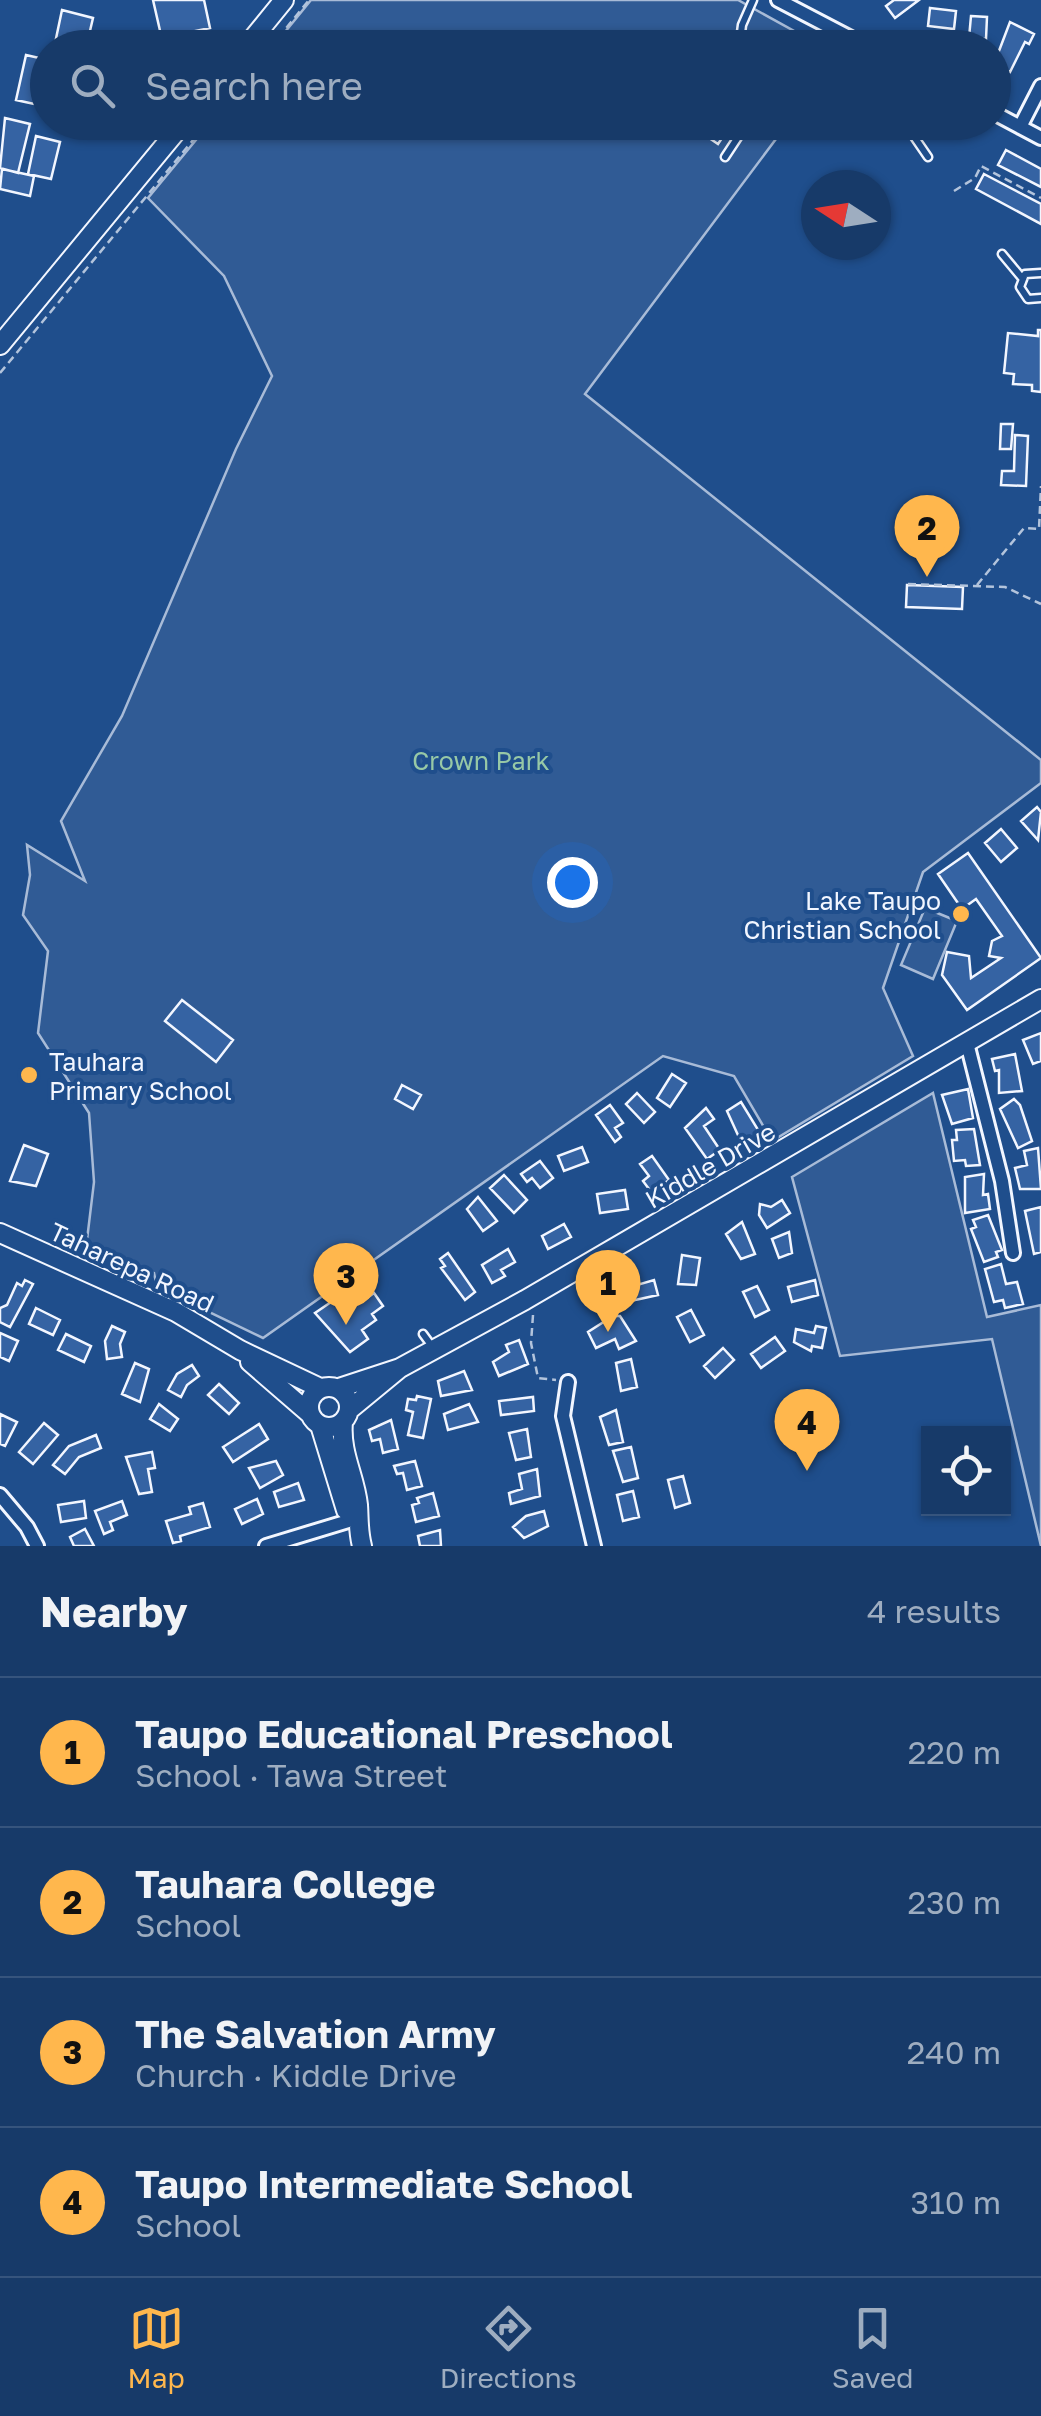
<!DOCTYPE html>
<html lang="en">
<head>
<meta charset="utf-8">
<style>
  body { margin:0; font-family:"Golos Text",sans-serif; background:#244571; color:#f1f3f6 }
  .controls { position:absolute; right:30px; bottom:30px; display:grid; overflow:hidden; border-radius:0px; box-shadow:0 2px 8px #0004 }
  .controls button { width:90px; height:90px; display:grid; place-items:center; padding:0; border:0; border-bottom:2px solid #36547d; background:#173a69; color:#f1f3f6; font:50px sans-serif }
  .compass { position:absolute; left:801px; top:170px; width:90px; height:90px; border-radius:50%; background:#173a69; box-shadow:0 2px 8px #0004; rotate:282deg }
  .you { position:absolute; left:572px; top:882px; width:35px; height:35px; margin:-25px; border:8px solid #fff; border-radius:50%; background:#1a73e8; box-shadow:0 0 0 15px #1a73e833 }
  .badge { display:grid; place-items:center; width:65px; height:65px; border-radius:50%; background:#ffb74d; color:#111; font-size:32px; font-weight:700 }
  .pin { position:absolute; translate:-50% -82px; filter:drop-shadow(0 2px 5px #0008) }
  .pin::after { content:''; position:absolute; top:52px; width:35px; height:30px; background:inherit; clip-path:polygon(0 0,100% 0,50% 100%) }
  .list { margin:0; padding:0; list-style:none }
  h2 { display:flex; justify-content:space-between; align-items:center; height:130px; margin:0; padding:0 40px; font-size:42px }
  h2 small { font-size:32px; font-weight:400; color:#9eadc0 }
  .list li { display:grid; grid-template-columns:65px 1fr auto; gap:30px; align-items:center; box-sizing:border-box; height:150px; padding:0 40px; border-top:2px solid #36547d }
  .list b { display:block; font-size:38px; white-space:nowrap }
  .list p { margin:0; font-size:32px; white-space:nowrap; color:#9eadc0 }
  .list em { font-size:32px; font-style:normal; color:#9eadc0 }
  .icon { flex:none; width:55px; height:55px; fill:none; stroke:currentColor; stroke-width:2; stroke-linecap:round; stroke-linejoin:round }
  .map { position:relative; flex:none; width:1041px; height:1546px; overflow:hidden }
  .search { position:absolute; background:#173a69; box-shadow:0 2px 8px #0004; left:30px; right:30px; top:30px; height:110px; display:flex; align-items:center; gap:25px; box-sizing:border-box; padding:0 35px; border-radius:55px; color:#9eadc0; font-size:38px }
  .sheet { height:730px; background:#173a69 }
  nav { display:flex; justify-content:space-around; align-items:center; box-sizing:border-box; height:140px; border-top:2px solid #36547d; background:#173a69; font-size:28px; color:#9eadc0 }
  nav a { display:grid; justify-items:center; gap:5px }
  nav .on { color:#ffb74d }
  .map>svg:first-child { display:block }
</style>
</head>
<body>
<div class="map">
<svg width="1041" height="1546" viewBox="0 0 1041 1546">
  <rect width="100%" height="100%" fill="#1f4e8c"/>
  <path fill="#305b95" stroke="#a8bbd7" stroke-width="2.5" d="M311 0H738L823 47 272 48Z
    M210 123H788L585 394 1041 760V783L923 872 883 988 913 1056 772 1141 734 1076 663 1056 263 1338 157 1287 154 1273 126 1267 86 1248 94 1182 89 1113 38 1033 48 951 23 915 30 875 27 845 85 881 61 821 122 716 236 449 272 376 224 276 148 198Z
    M925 908 957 921 933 979 901 965Z
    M933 1093 987 1317 1041 1305V1546L992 1339 840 1356 792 1177Z"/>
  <path fill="#3563a3" stroke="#f2f6ff" stroke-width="2.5" d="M153 0H204L210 28 186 33 189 44 164 48Z
    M894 0H919L895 18 886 6Z
    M930 8 956 11 954 29 928 26Z
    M62 10 93 18 86 48H54Z
    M971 16 987 17 986 39 969 38Z
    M1010 22 1034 34 1029 44 1025 42 1010 72 994 64Z
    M26 55 48 60V107L16 100Z
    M5 118 30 124 18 173 0 168Z
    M700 122H733L718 144 696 129Z
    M36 136 60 142 51 179 28 174Z
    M1006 150 1041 169V187L998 165Z
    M2 169 34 176 30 196 0 189Z
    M984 174 1041 204V224L976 189Z
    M1038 330H1041V392L1032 391V385L1013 384 1014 374 1004 373 1008 333 1038 336Z
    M1001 424H1013L1011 449H1000Z
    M1015 435 1028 436 1026 486 1001 485 1002 471H1014Z
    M907 585 963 587 962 609 906 607Z
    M1037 807 1041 812 1038 840 1021 821Z
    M1001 829 1017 848 1001 862 985 843Z
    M968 853 1041 958 967 1010 942 975 947 952 969 956 971 978 1001 958 989 956 992 941 1002 936 976 899 962 909 938 874Z
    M182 1000 233 1040 216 1062 165 1021Z
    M1041 1033V1061L1033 1064 1023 1040Z
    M1015 1054 1022 1091 999 1093V1070L995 1071 992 1059Z
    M672 1074 686 1083 670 1107 657 1098Z
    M402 1085 421 1095 413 1109 395 1099Z
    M968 1089 973 1118 952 1124 942 1095Z
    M637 1093 655 1112 644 1123 626 1104Z
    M1014 1099 1020 1105 1032 1141 1018 1148 1000 1109Z
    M741 1102 760 1133 742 1144 727 1111Z
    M610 1105 623 1123 615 1128 621 1137 615 1142 596 1115Z
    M706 1108 714 1119 704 1126 720 1150 707 1159 685 1128Z
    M974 1129 980 1165 966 1166 965 1160 954 1161 952 1140H957L956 1130Z
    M24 1145 48 1154 36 1186 10 1181Z
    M582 1147 588 1162 564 1171 558 1156Z
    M1038 1148 1041 1189H1020L1015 1168 1027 1165 1024 1151Z
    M652 1156 669 1180 652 1193 643 1181 649 1176 640 1164Z
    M540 1161 553 1178 540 1188 532 1178 527 1182 521 1174Z
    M984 1174 983 1195 988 1194 990 1209 965 1213V1177Z
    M504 1175 527 1200 514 1213 490 1188Z
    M625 1190 628 1209 600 1213 597 1194Z
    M478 1197 497 1221 483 1231 467 1209Z
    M782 1200 790 1213 767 1228 759 1215 760 1204 771 1207Z
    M1041 1207V1252L1034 1254 1025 1211Z
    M988 1215 1002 1250 996 1252 998 1257 984 1262 971 1229 976 1227 973 1220Z
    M742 1222 755 1254 741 1259 726 1234Z
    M564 1224 571 1237 548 1249 542 1236Z
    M789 1232 792 1253 779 1258 772 1239Z
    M508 1249 515 1262 501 1270 505 1276 492 1283 482 1265Z
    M448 1253 475 1292 465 1300 441 1268 445 1266 440 1259Z
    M682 1255 700 1258 696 1285 678 1284Z
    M1001 1264 1006 1284 1017 1282 1023 1304 1005 1308 1003 1300 994 1302 985 1269Z
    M25 1280 33 1284 10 1327 0 1322V1308L7 1305 17 1283 22 1286Z
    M654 1280 658 1295 626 1302 623 1289Z
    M815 1280 818 1295 792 1302 788 1287Z
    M757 1286 769 1310 755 1317 743 1292Z
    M374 1293 383 1306 372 1314 376 1320 362 1330 368 1339 350 1352 315 1313 337 1298 342 1306 358 1295 363 1301Z
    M36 1308 60 1320 53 1335 29 1324Z
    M691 1310 704 1335 690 1342 677 1317Z
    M613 1316H620L636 1341 619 1349 615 1339 596 1348 588 1332Z
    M112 1326 125 1332 120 1344 122 1357 107 1359 105 1341Z
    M816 1326 826 1328 822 1348 812 1346 811 1351 794 1342 796 1329 814 1333Z
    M0 1333 18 1341 9 1361 0 1357Z
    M66 1334 91 1346 84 1362 58 1350Z
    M775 1337 785 1351 761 1368 751 1354Z
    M519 1340 528 1364 499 1376 493 1362 509 1352 506 1345Z
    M723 1348 734 1360 715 1378 704 1366Z
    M631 1359 637 1387 621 1391 616 1363Z
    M135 1363 149 1369 140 1402 122 1394Z
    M192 1365 199 1376 187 1385 181 1397 168 1390 177 1374Z
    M464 1371 472 1390 441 1396 438 1381Z
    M219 1384 239 1403 229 1414 208 1395Z
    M417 1396 431 1399 423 1438 408 1435 413 1412 406 1410 408 1399 416 1400Z
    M533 1397 534 1411 501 1415 499 1401Z
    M159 1404 178 1419 170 1431 150 1419Z
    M469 1404 478 1422 448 1430 444 1414Z
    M616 1410 623 1442 609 1445 600 1417Z
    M0 1414 17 1422 5 1446 0 1444Z
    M391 1420 398 1449 383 1453 380 1439 372 1441 369 1430Z
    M44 1423 58 1435 33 1464 19 1452Z
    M259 1424 268 1439 233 1462 223 1447Z
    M527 1429 531 1457 516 1460 509 1433Z
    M96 1435 101 1448 79 1457 65 1474 53 1465 69 1446Z
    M631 1447 638 1478 623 1482 613 1451Z
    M152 1452 155 1468 148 1469 152 1492 139 1494 126 1457Z
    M276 1461 283 1475 260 1488 249 1468Z
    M415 1461 422 1486 407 1490 403 1473 397 1474 394 1466Z
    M537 1469 540 1496 511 1504 509 1493 522 1489 519 1474Z
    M683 1476 690 1503 675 1508 668 1480Z
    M298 1483 304 1500 279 1507 274 1492Z
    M633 1491 639 1517 623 1521 617 1495Z
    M433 1493 439 1516 416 1522 412 1505 419 1503 417 1498Z
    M257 1499 263 1514 242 1524 235 1509Z
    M84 1501 86 1518 61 1522 58 1505Z
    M122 1501 127 1515 110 1522 113 1530 104 1534 95 1511Z
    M203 1503 210 1527 180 1536 181 1541 173 1543 166 1521 191 1514 189 1507Z
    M544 1511 548 1526 524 1538 513 1527 526 1516Z
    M85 1529 94 1546H74L70 1537Z
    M440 1530 441 1546H420L418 1536Z"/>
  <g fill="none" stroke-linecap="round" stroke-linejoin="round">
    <g stroke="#f2f6ff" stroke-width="11">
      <path id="lane" d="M739 48 742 25 753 0
        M904 122 928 157
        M725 157 748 122
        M1002 254 1022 278
        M1041 273 1025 274 1020 287 1028 299 1041 298
        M423 1334 434 1349"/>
    </g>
    <g stroke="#f2f6ff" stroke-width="18">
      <path id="street" d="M778 0 870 48
        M994 113 1041 138
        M1020 127 1041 86
        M967 1043 1002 1181 1013 1253
        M568 1382 563 1416 594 1546
        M0 1495 27 1527 37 1546
        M266 1546 355 1519"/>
    </g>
    <g stroke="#f2f6ff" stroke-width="22">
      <path id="secondary" d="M245 48 284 0
        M0 345 184 122
        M0 1233 176 1312 240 1350 320 1388
        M250 1362 310 1414
        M309 1407a20 20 0 1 1 40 0a20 20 0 1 1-40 0Z
        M339 1388 400 1368 525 1300 1041 999
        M349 1410 400 1368
        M343 1422C340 1453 355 1476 358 1505 359 1519 358 1531 362 1546
        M320 1425 346 1510 355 1519"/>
    </g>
    <path stroke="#b3c4dc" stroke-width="2.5" stroke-dasharray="8 5" stroke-linecap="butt" d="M270 48 309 0
      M954 191 975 178 981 166 1041 198
      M0 373 208 122
      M908 584 1005 587 1041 604
      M977 585 1024 528 1039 529 1041 486
      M533 1315 531 1343 538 1378 556 1380"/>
    <use href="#lane" stroke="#1f4e8c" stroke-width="6"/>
    <use href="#street" stroke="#1f4e8c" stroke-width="12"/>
    <use href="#secondary" stroke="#1f4e8c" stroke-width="18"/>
  </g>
  <g fill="#ffb74d" stroke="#1f4e8c" stroke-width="4">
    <circle cx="961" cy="914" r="10"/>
    <circle cx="29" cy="1075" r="10"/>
  </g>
  <g text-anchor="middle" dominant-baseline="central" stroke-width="8" stroke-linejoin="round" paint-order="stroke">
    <g font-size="25" fill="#97c8a6" stroke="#1f4e8c">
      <text x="481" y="760">Crown Park</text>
    </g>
    <g font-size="25" fill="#f2f6ff" stroke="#1f4e8c" text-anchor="end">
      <text x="941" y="900">Lake Taupo<tspan x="941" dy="29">Christian School</tspan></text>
      <text x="49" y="1061" text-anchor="start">Tauhara<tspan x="49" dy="29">Primary School</tspan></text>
    </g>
    <g font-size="25" fill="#f2f6ff" stroke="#1f4e8c">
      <text transform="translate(710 1165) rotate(-30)">Kiddle Drive</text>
      <text transform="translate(132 1267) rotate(25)">Taharepa Road</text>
    </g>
  </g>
</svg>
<div class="controls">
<button><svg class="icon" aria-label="locate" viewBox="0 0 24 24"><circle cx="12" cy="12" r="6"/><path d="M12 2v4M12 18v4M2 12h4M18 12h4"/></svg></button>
</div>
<svg class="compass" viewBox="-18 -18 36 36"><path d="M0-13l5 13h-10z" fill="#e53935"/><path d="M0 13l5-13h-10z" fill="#9eadc0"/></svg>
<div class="you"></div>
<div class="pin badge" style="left:608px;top:1332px">1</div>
<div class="pin badge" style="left:927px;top:577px">2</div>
<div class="pin badge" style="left:346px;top:1325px">3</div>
<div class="pin badge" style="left:807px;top:1471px">4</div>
<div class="search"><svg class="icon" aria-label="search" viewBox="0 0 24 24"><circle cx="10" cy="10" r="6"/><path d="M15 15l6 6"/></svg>Search here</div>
</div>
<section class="sheet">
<h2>Nearby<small>4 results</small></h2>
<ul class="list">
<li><span class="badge">1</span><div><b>Taupo Educational Preschool</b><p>School · Tawa Street</p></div><em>220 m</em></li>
<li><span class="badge">2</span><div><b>Tauhara College</b><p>School</p></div><em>230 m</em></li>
<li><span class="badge">3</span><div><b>The Salvation Army</b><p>Church · Kiddle Drive</p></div><em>240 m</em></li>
<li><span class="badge">4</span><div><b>Taupo Intermediate School</b><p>School</p></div><em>310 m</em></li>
</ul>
</section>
<nav>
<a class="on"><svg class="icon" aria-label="map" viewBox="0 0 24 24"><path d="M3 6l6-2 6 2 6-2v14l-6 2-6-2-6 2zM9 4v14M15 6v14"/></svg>Map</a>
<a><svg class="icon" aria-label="directions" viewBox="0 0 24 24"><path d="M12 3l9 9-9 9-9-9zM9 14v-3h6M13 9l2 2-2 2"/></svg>Directions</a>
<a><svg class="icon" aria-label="saved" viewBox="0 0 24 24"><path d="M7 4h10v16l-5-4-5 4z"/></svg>Saved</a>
</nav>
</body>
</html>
